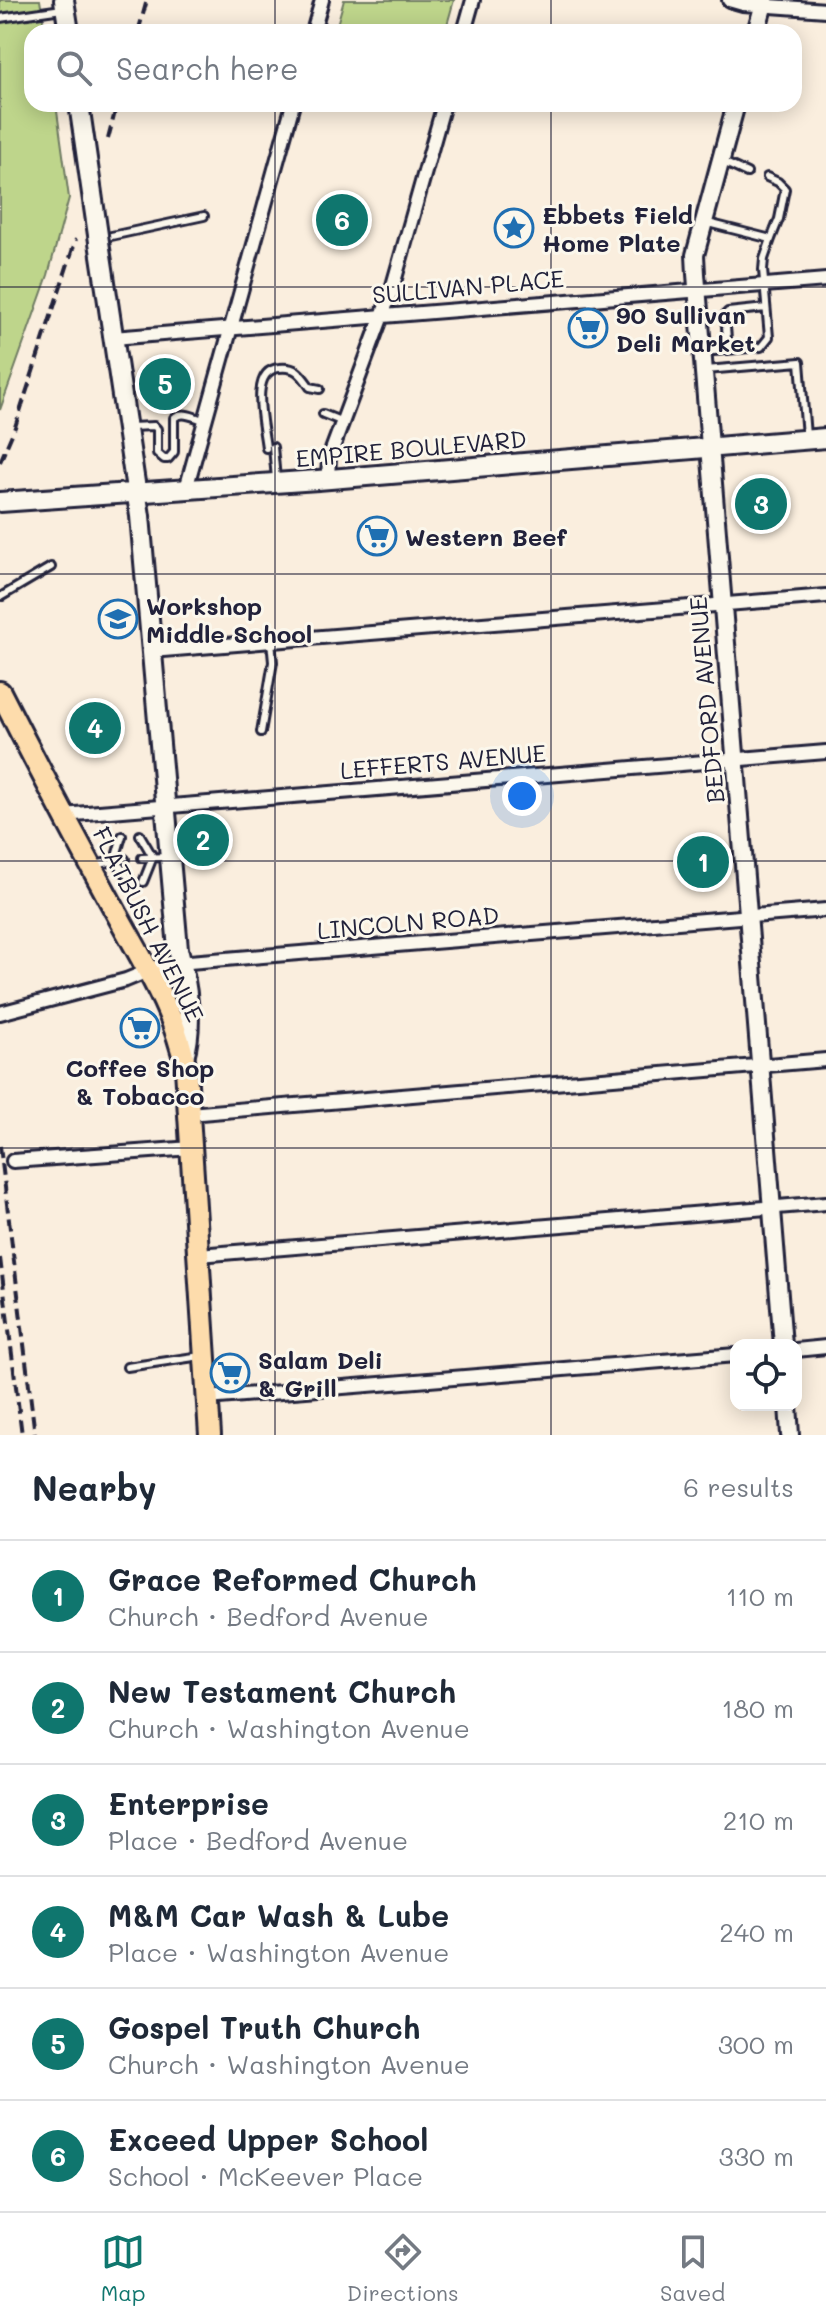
<!DOCTYPE html>
<html lang="en">
<head>
<meta charset="utf-8">
<style>
  body { margin:0; font-family:Mali,sans-serif; background:#f2f2f3; color:#1f2937 }
  .controls { position:absolute; right:24px; bottom:24px; display:grid; overflow:hidden; border-radius:16px; box-shadow:0 4px 20px #0003 }
  .controls button { width:72px; height:72px; display:grid; place-items:center; padding:0; border:0; border-bottom:2px solid #e0e1e3; background:#fff; color:#1f2937; font:40px sans-serif }
  .you { position:absolute; left:522px; top:796px; width:28px; height:28px; margin:-20px; border:6px solid #fff; border-radius:50%; background:#1a73e8; box-shadow:0 0 0 12px #1a73e833 }
  .badge { display:grid; place-items:center; width:52px; height:52px; border-radius:50%; background:#0f766e; color:#fff; font-size:26px; font-weight:700 }
  .pin { position:absolute; translate:-50% -50%; border:4px solid #fff; box-shadow:0 2px 8px #0006 }
  .list { margin:0; padding:0; list-style:none }
  h2 { display:flex; justify-content:space-between; align-items:center; height:104px; margin:0; padding:0 32px; font-size:34px }
  h2 small { font-size:26px; font-weight:400; color:#747a83 }
  .list li { display:grid; grid-template-columns:52px 1fr auto; gap:24px; align-items:center; box-sizing:border-box; height:112px; padding:0 32px; border-top:2px solid #e0e1e3 }
  .list b { display:block; font-size:30px; white-space:nowrap }
  .list p { margin:0; font-size:26px; white-space:nowrap; color:#747a83 }
  .list em { font-size:26px; font-style:normal; color:#747a83 }
  .icon { flex:none; width:44px; height:44px; fill:none; stroke:currentColor; stroke-width:2; stroke-linecap:round; stroke-linejoin:round }
  .map { position:relative; flex:none; width:826px; height:1435px; overflow:hidden }
  .search { position:absolute; background:#fff; box-shadow:0 4px 20px #0003; left:24px; right:24px; top:24px; height:88px; display:flex; align-items:center; gap:20px; box-sizing:border-box; padding:0 28px; border-radius:24px; color:#747a83; font-size:30px }
  .sheet { height:776px; background:#fff }
  nav { display:flex; justify-content:space-around; align-items:center; box-sizing:border-box; height:112px; border-top:2px solid #e0e1e3; background:#fff; font-size:22px; color:#747a83 }
  nav a { display:grid; justify-items:center; gap:4px }
  nav .on { color:#0f766e }
  .map>svg:first-child { display:block }
</style>
</head>
<body>
<div class="map">
<svg width="826" height="1435" viewBox="0 0 826 1435">
  <rect width="100%" height="100%" fill="#faeede"/>
  <filter id="ink" filterUnits="userSpaceOnUse"><feTurbulence type="fractalNoise" baseFrequency=".0125" numOctaves="2"/><feDisplacementMap in="SourceGraphic" scale="16" xChannelSelector="R" yChannelSelector="G"/><feConvolveMatrix kernelMatrix="1 2 1 2 8 2 1 2 1" color-interpolation-filters="sRGB"/></filter>
  <g filter="url(#ink)">
    <path fill="#bed58b" stroke="#707c63" stroke-width="2" d="M0 0H40L45 32H32V104H56L69 198 48 275 0 410Z
      M344 0H454L445 32H335Z"/>
    <g fill="none" stroke-linecap="round" stroke-linejoin="round">
      <g stroke="#22223b" stroke-width="12">
        <path id="service" d="M0 18 62 9
          M721 161 747 173
          M767 177 778 182 785 189 779 219 771 239
          M102 238 204 216
          M728 350 725 315 728 312 766 308
          M702 352 761 347 769 337 763 270 764 259 771 239 704 222
          M706 370 800 362 806 436
          M323 414 343 422
          M130 427 154 426 157 429V453L164 459H168L174 452V418C182 410 196 418 206 421
          M273 447 276 479
          M266 448C264 427 248 370 279 368 296 366 301 374 310 387L320 389
          M2 596 51 567
          M261 732 273 662 271 641
          M140 835 153 857
          M142 858 166 857
          M115 860 132 882
          M115 860 122 836
          M94 865 125 859
          M143 882 153 857
          M127 1367 201 1356"/>
      </g>
      <g stroke="#22223b" stroke-width="18">
        <path id="minor" d="M729 0 743 4 826 10
          M313 32 322 0
          M464 32 473 0
          M113 338 826 280
          M328 479 329 458 392 289 444 104
          M186 489 293 104
          M151 651 826 596
          M63 815 826 752
          M0 1013 126 980 165 964 826 910
          M189 1114 826 1060
          M13 1161 192 1148
          M199 1255 826 1203
          M796 1350 826 1347
          M207 1398 736 1355"/>
      </g>
      <g stroke="#22223b" stroke-width="22">
        <path id="tertiary" d="M756 32 765 0
          M736 104 695 255 696 274 783 1345
          M788 1405 790 1435"/>
      </g>
      <g stroke="#22223b" stroke-width="24">
        <path id="secondary" d="M64 0 69 32
          M79 104 85 145
          M99 242 140 516 178 949C187 984 194 1023 184 1057
          M0 502 318 480 826 438"/>
      </g>
      <g stroke="#22223b" stroke-width="26">
        <path id="primary" d="M0 692C36 763 73 833 111 903 139 956 175 1009 186 1069L210 1435"/>
      </g>
      <use href="#service" stroke="#fbf7ec" stroke-width="6"/>
      <use href="#minor" stroke="#fbf7ec" stroke-width="12"/>
      <use href="#tertiary" stroke="#fbf7ec" stroke-width="16"/>
      <use href="#secondary" stroke="#fbf7ec" stroke-width="18"/>
      <use href="#primary" stroke="#fddcac" stroke-width="20"/>
      <path stroke="#22223b" stroke-width="4" stroke-dasharray="12 6" stroke-linecap="butt" d="M138 32 147 0
        M108 139 117 104
        M0 462 15 427 76 239
        M0 1146 35 1435
        M0 1258 22 1435"/>
      <g stroke="#22223b" stroke-width="24" stroke-linecap="butt">
        <path id="secondary-bridge" d="M85 145 99 242"/>
      </g>
      <use href="#secondary-bridge" stroke="#fbf7ec" stroke-width="18"/>
    </g>
  </g>
  <path fill="none" stroke="#22223b" stroke-width="2" stroke-opacity="0.55" d="M275 0V32M551 0V32M275 104V1435M551 104V1435M0 287H826M0 574H826M0 861H826M0 1148H826"/>
  <defs>
    <g id="sight-ring" transform="scale(2)"><circle r="9.5" fill="#fbf7ec" stroke="#1f6fb2" stroke-width="1.5"/><path d="M0-6L1.8-2.2L6-1.7L2.9 1.2L3.7 5.4L0 3.3L-3.7 5.4L-2.9 1.2L-6-1.7L-1.8-2.2Z" fill="#1f6fb2"/></g>
    <g id="supermarket-ring" transform="scale(2)"><circle r="9.5" fill="#fbf7ec" stroke="#1f6fb2" stroke-width="1.5"/><path d="M-6-5.5h2.5l.6 2H6L4.5 2H-2.5L-4.4-4H-6ZM-1.5 3.2a1.3 1.3 0 1 0 .1 0ZM3 3.2a1.3 1.3 0 1 0 .1 0Z" fill="#1f6fb2"/></g>
    <g id="school-ring" transform="scale(2)"><circle r="9.5" fill="#fbf7ec" stroke="#1f6fb2" stroke-width="1.5"/><path d="M0-5L7-2L0 1L-7-2ZM-4 1L0 2.5L4 1V4Q0 6-4 4Z" fill="#1f6fb2"/></g>
  </defs>
  <g fill-rule="evenodd">
    <use href="#sight-ring" x="514" y="228"/>
    <use href="#supermarket-ring" x="588" y="328"/>
    <use href="#supermarket-ring" x="377" y="536"/>
    <use href="#school-ring" x="118" y="619"/>
    <use href="#supermarket-ring" x="140" y="1028"/>
    <use href="#supermarket-ring" x="230" y="1373"/>
  </g>
  <g text-anchor="middle" dominant-baseline="central" stroke-width="6" stroke-linejoin="round" paint-order="stroke">
    <g font-size="24" font-weight="bold" fill="#22223b" stroke="#fbf7ec" text-anchor="start">
      <text x="542" y="214">Ebbets Field<tspan x="542" dy="28">Home Plate</tspan></text>
      <text x="616" y="314">90 Sullivan<tspan x="616" dy="28">Deli Market</tspan></text>
      <text x="405" y="536">Western Beef</text>
      <text x="146" y="605">Workshop<tspan x="146" dy="28">Middle School</tspan></text>
      <text x="140" y="1067" text-anchor="middle">Coffee Shop<tspan x="140" dy="28">&amp; Tobacco</tspan></text>
      <text x="258" y="1359">Salam Deli<tspan x="258" dy="28">&amp; Grill</tspan></text>
    </g>
    <g font-size="24" fill="#22223b" stroke="#fbf7ec">
      <text transform="translate(468 286) rotate(-5)">SULLIVAN PLACE</text>
      <text transform="translate(411 448) rotate(-5)">EMPIRE BOULEVARD</text>
      <text transform="translate(706 700) rotate(-95)">BEDFORD AVENUE</text>
      <text transform="translate(443 761) rotate(-5)">LEFFERTS AVENUE</text>
      <text transform="translate(408 922) rotate(-5)">LINCOLN ROAD</text>
      <text transform="translate(149 924) rotate(63)">FLATBUSH AVENUE</text>
    </g>
  </g>
</svg>
<div class="controls">
<button><svg class="icon" aria-label="locate" viewBox="0 0 24 24"><circle cx="12" cy="12" r="6"/><path d="M12 2v4M12 18v4M2 12h4M18 12h4"/></svg></button>
</div>
<div class="you"></div>
<div class="pin badge" style="left:703px;top:862px">1</div>
<div class="pin badge" style="left:203px;top:840px">2</div>
<div class="pin badge" style="left:761px;top:504px">3</div>
<div class="pin badge" style="left:95px;top:728px">4</div>
<div class="pin badge" style="left:165px;top:384px">5</div>
<div class="pin badge" style="left:342px;top:220px">6</div>
<div class="search"><svg class="icon" aria-label="search" viewBox="0 0 24 24"><circle cx="10" cy="10" r="6"/><path d="M15 15l6 6"/></svg>Search here</div>
</div>
<section class="sheet">
<h2>Nearby<small>6 results</small></h2>
<ul class="list">
<li><span class="badge">1</span><div><b>Grace Reformed Church</b><p>Church · Bedford Avenue</p></div><em>110 m</em></li>
<li><span class="badge">2</span><div><b>New Testament Church</b><p>Church · Washington Avenue</p></div><em>180 m</em></li>
<li><span class="badge">3</span><div><b>Enterprise</b><p>Place · Bedford Avenue</p></div><em>210 m</em></li>
<li><span class="badge">4</span><div><b>M&amp;M Car Wash &amp; Lube</b><p>Place · Washington Avenue</p></div><em>240 m</em></li>
<li><span class="badge">5</span><div><b>Gospel Truth Church</b><p>Church · Washington Avenue</p></div><em>300 m</em></li>
<li><span class="badge">6</span><div><b>Exceed Upper School</b><p>School · McKeever Place</p></div><em>330 m</em></li>
</ul>
</section>
<nav>
<a class="on"><svg class="icon" aria-label="map" viewBox="0 0 24 24"><path d="M3 6l6-2 6 2 6-2v14l-6 2-6-2-6 2zM9 4v14M15 6v14"/></svg>Map</a>
<a><svg class="icon" aria-label="directions" viewBox="0 0 24 24"><path d="M12 3l9 9-9 9-9-9zM9 14v-3h6M13 9l2 2-2 2"/></svg>Directions</a>
<a><svg class="icon" aria-label="saved" viewBox="0 0 24 24"><path d="M7 4h10v16l-5-4-5 4z"/></svg>Saved</a>
</nav>
</body>
</html>
